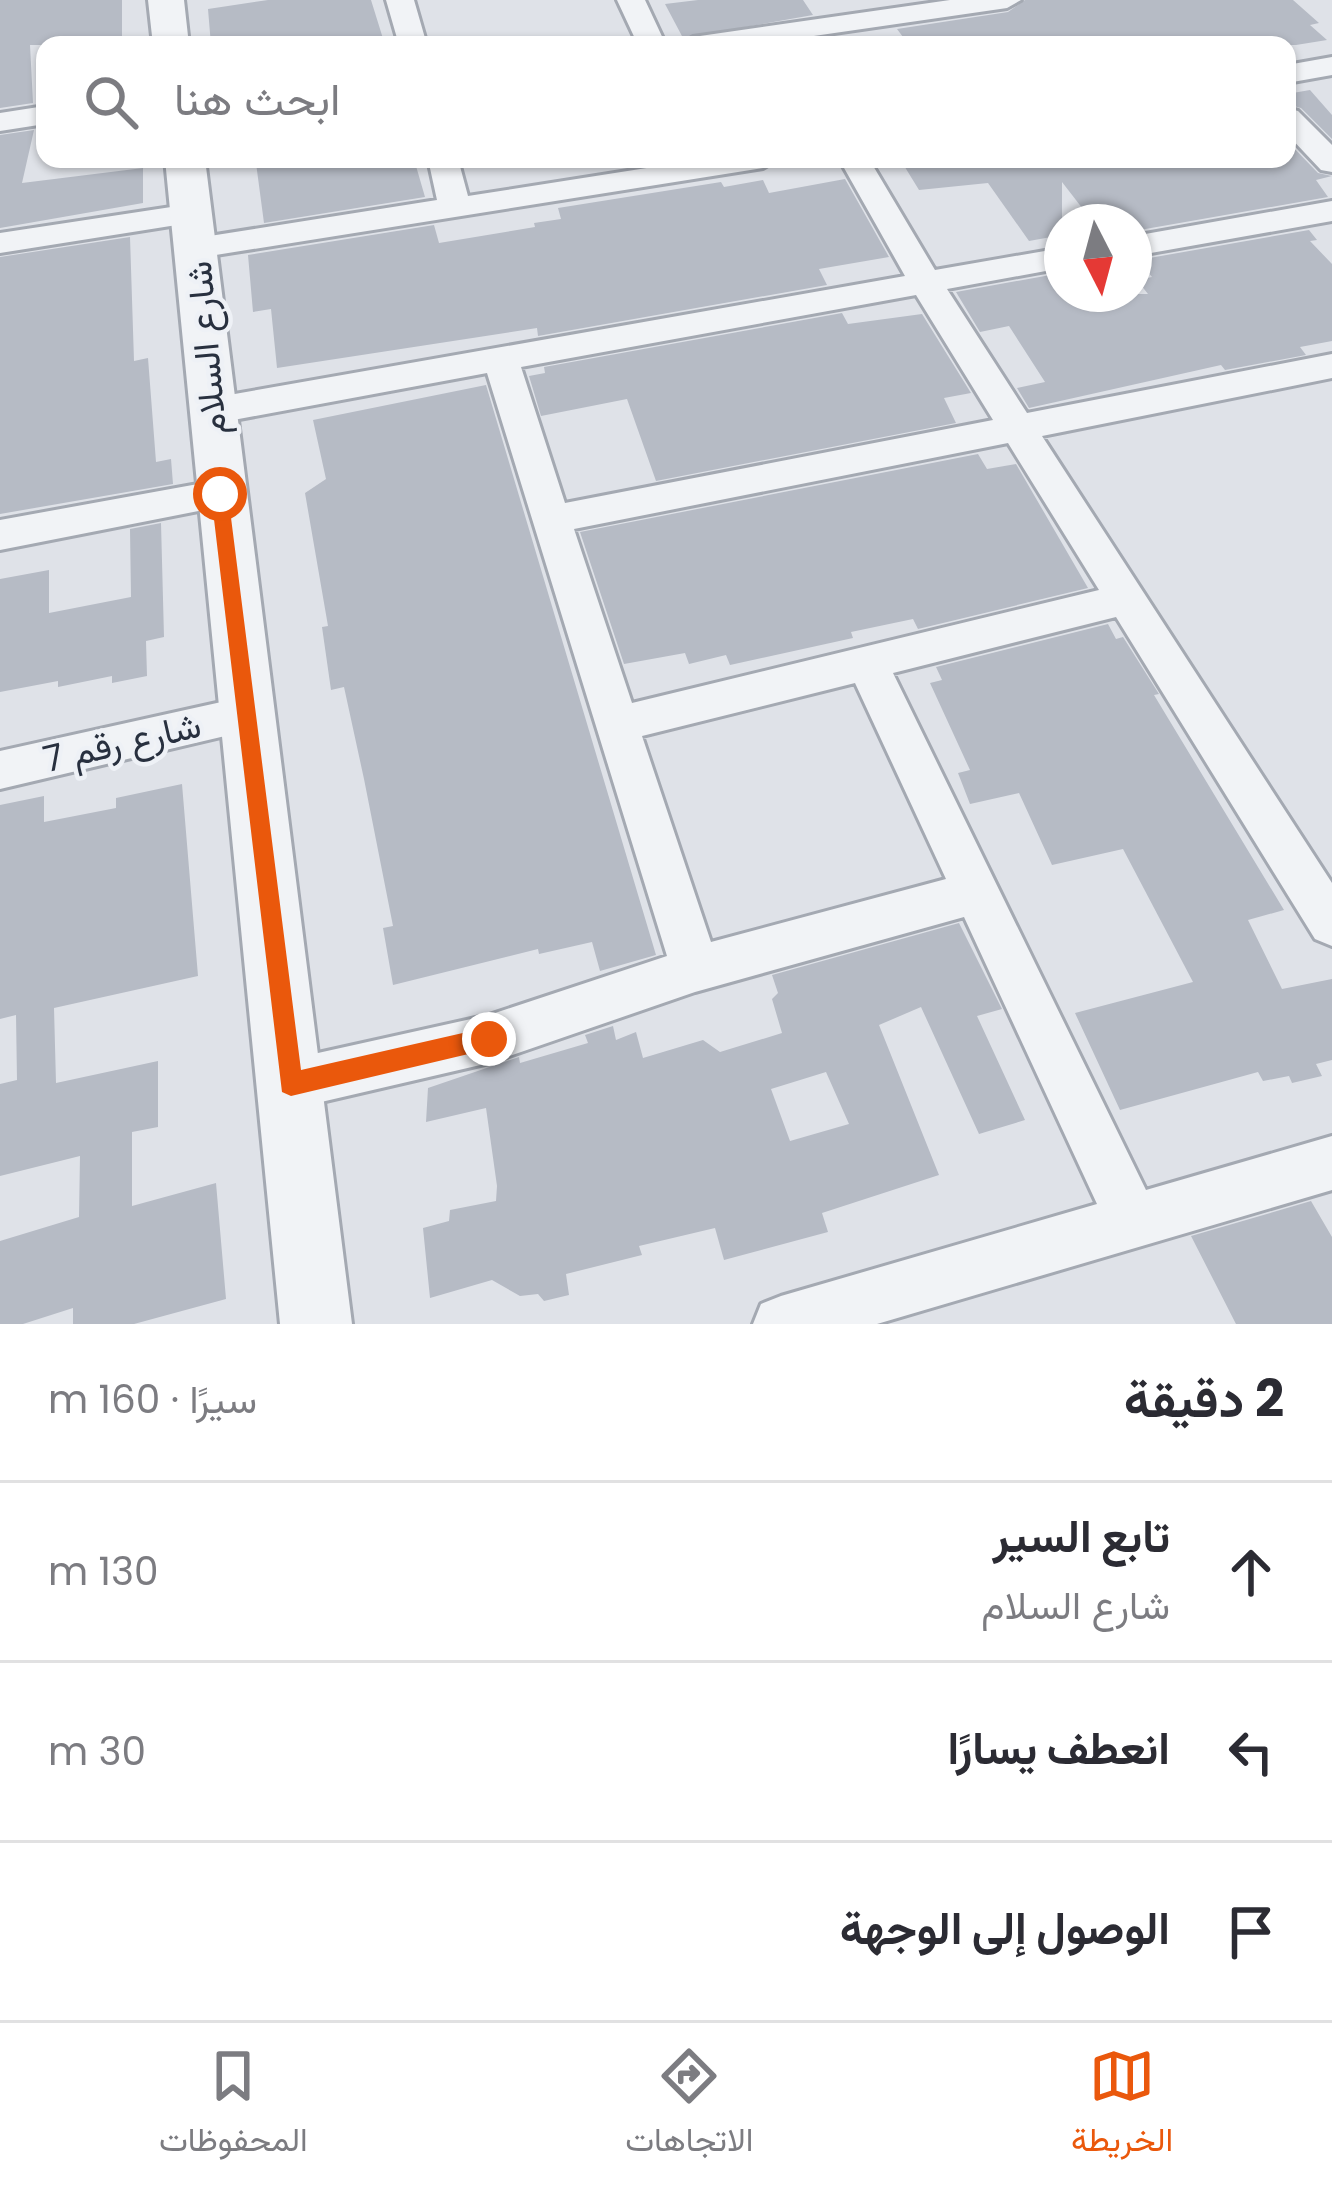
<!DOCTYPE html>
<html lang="ar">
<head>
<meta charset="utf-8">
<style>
  body { margin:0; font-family:Poppins,Vazirmatn,sans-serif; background:#f2f2f3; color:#2b2b33; direction:rtl }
  .compass { position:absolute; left:1044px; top:204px; width:108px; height:108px; border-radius:50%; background:#fff; box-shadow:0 3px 9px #0004; rotate:174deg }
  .stop { position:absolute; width:36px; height:36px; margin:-27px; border:9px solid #ea580c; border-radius:50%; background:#fff }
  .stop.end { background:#ea580c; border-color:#fff; box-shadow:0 3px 12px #0008 }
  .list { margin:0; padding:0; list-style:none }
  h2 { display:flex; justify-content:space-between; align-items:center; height:156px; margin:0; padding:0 48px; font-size:51px }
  h2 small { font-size:39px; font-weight:400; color:#7c7c81 }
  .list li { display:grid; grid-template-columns:78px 1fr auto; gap:36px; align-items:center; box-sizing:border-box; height:180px; padding:0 48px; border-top:3px solid #e1e1e2 }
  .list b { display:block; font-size:45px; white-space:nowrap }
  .list p { margin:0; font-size:39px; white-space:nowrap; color:#7c7c81 }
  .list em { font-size:39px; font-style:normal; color:#7c7c81 }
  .icon { flex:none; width:66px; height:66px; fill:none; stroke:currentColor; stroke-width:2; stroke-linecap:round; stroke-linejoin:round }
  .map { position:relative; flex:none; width:1332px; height:1324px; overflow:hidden; direction:ltr }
  .search { position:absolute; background:#fff; box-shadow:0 3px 9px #0004; left:36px; right:36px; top:36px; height:132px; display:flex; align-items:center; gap:30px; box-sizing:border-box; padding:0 42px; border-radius:24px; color:#7c7c81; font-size:45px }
  .sheet { height:696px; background:#fff }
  nav { display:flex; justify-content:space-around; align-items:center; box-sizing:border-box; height:168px; border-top:3px solid #e1e1e2; background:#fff; font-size:33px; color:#7c7c81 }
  nav a { display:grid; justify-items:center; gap:6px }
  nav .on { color:#ea580c }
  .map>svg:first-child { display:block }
</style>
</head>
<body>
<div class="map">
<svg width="1332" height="1324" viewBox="0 0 1332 1324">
  <rect width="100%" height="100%" fill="#dfe2e8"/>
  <path fill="#b6bbc5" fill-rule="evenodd" d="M0 0H122V45H30L33 103 0 108Z
    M268 0H371L385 45H211L208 9Z
    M698 0H803L813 15 683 38 665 4Z
    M1025 0H1293L1319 23 1310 25 1327 40 1296 45H909L897 29 1008 12Z
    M1310 90 1332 115V139L1301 108 1287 104V94Z
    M34 130 22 183 143 168V203L0 228V135Z
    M1287 141 1318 173 1332 176 1316 180 1328 197 1134 231V222H1093L1062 182V235L1029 241 988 183 919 190 903 164 914 159H1128L1135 168 1198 159H1287Z
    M283 159H414L425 197 264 223 256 163Z
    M845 179 889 257 819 269 827 285 538 336 537 328 277 368 271 309 253 312 248 255 434 225 439 243 535 227 534 223 561 219 558 208 721 182 724 187 763 180 769 193Z
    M1309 230 1317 240 1310 241 1332 264V341L1300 347 1306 355 1225 370 1221 365 1029 408 1017 388 1045 382 1009 326 980 332 956 292 1056 274 1062 294H1148L1137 280 1152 277 1138 260Z
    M130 237 134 361 148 358 156 462 171 459 173 484 0 514V257Z
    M842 313 848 324 922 314 971 393 944 398 956 423 656 481 627 399 541 416 529 376 545 373 544 367Z
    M486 385 656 955 600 971 592 942 539 954 538 949 393 985 383 928 393 926 364 779 344 687 331 690 322 627 328 626 305 493 326 479 313 420Z
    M978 454 987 469 1016 464 1088 588 918 629 913 619 851 632 853 638 730 665 726 655 689 664 685 653 624 664 580 532Z
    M161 523 164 637 146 641 147 676 112 683V676L58 687V681L0 692V579L49 570V613L131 597 130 529Z
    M1108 624 1116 639 1123 637 1159 694 1154 695 1284 910 1248 920 1282 989 1332 979V1060L1316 1064 1322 1076 1292 1083 1289 1076 1263 1081 1258 1072 1120 1110 1075 1013 1193 982 1123 849 1052 865 1019 793 970 804 958 773 970 770 930 683 942 680 936 667Z
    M182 784 198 976 54 1008 56 1083 158 1061V1127L132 1132V1206L216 1183 226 1299 134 1324H73V1308L23 1324H0V1241L79 1217 80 1156 0 1176V1084L17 1080 16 1015 0 1019V805L44 796V822L116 808V798Z
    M959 923 1002 1009 977 1016 1025 1120 979 1134 921 1007 879 1025 939 1175 822 1213 828 1232 724 1260 715 1228 639 1246 642 1255 566 1274 569 1295 544 1301 538 1294 520 1296 492 1280 430 1298 423 1228 449 1221 450 1210 496 1201 497 1186 486 1108 426 1122 428 1088 519 1057 520 1063 588 1043 585 1035 613 1026 616 1040 636 1032 643 1058 703 1040 720 1052 782 1033 772 999 778 993 772 975ZM826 1072 849 1124 790 1141 771 1089Z
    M1311 1201 1332 1237V1324H1236L1191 1236Z"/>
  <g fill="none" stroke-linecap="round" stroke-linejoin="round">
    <g stroke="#a4a9b2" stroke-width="6">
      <path id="minor" d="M386 0H414L427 45H399Z
        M617 0H645L666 45H638Z
        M950 0H1021L1007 8 752 45H679L693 37Z
        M1332 57V75L1287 83V65Z
        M45 106V124L0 131V113Z
        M1287 108 1298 111 1332 145V172L1321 170 1287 134Z
        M428 159H458L468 196 704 159H778L763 168 197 258 181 248 197 238 437 200Z
        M839 159H869L935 270 1062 248V268L947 289 1027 413 1332 354V378L1042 436 1332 883V946L1315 939 1116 617 893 673 1146 1190 1332 1136V1190L877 1324H753L761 1304 781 1296 1097 1204 964 917 695 992 489 1063 291 1109 273 1102 265 1084 273 1066 291 1059 489 1015 667 956 487 373 212 424 199 420 194 411 199 402 212 398 905 276ZM916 295 993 420 565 503 521 367ZM1008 443 1099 590 632 703 574 529ZM855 683 946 879 711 942 642 736Z
        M1332 201V221L1134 256V236Z
        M191 204 202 207 207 214 202 221 0 253V233Z
        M220 480 234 484 239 494 234 504 0 550V520Z
        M244 697 259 702 266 715 259 728 0 789V751Z"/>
    </g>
    <g stroke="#a4a9b2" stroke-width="6">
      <path id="tertiary" d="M148 0H184L189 45H153Z
        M165 159H205L352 1324H280Z"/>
    </g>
    <use href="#minor" fill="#f1f3f6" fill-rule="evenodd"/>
    <use href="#tertiary" fill="#f1f3f6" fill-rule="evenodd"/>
  </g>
  <path fill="#ea580c" d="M220 487 228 494 301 1070 489 1027 498 1031V1047L291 1096 282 1092 211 494Z"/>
  <g text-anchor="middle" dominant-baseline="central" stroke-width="9" stroke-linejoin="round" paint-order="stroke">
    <g font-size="36" fill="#28303f" stroke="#eef1f6">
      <text transform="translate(206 348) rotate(-95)">شارع السلام</text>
      <text transform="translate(122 742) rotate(-13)">شارع رقم 7</text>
    </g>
  </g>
</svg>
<svg class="compass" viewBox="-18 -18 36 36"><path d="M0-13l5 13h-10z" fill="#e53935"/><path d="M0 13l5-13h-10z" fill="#7c7c81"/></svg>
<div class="stop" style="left:220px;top:494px"></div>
<div class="stop end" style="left:489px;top:1039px"></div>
<div class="search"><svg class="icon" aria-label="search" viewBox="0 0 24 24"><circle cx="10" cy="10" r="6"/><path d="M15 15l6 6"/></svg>ابحث هنا</div>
</div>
<section class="sheet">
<h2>2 دقيقة<small>سيرًا · 160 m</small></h2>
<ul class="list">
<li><svg class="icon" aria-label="ahead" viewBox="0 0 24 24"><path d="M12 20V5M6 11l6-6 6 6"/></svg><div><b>تابع السير</b><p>شارع السلام</p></div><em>130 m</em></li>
<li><svg class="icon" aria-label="left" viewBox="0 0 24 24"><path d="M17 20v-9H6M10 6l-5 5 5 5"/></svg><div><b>انعطف يسارًا</b></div><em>30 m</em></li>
<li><svg class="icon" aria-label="arrive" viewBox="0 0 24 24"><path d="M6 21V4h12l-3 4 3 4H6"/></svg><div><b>الوصول إلى الوجهة</b></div></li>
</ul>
</section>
<nav>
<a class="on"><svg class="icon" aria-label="map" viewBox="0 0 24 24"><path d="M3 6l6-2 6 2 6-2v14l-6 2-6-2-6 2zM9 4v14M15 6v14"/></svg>الخريطة</a>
<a><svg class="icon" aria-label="directions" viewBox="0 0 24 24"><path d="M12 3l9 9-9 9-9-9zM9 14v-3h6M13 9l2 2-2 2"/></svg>الاتجاهات</a>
<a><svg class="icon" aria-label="saved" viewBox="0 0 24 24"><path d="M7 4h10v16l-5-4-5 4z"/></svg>المحفوظات</a>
</nav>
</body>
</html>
